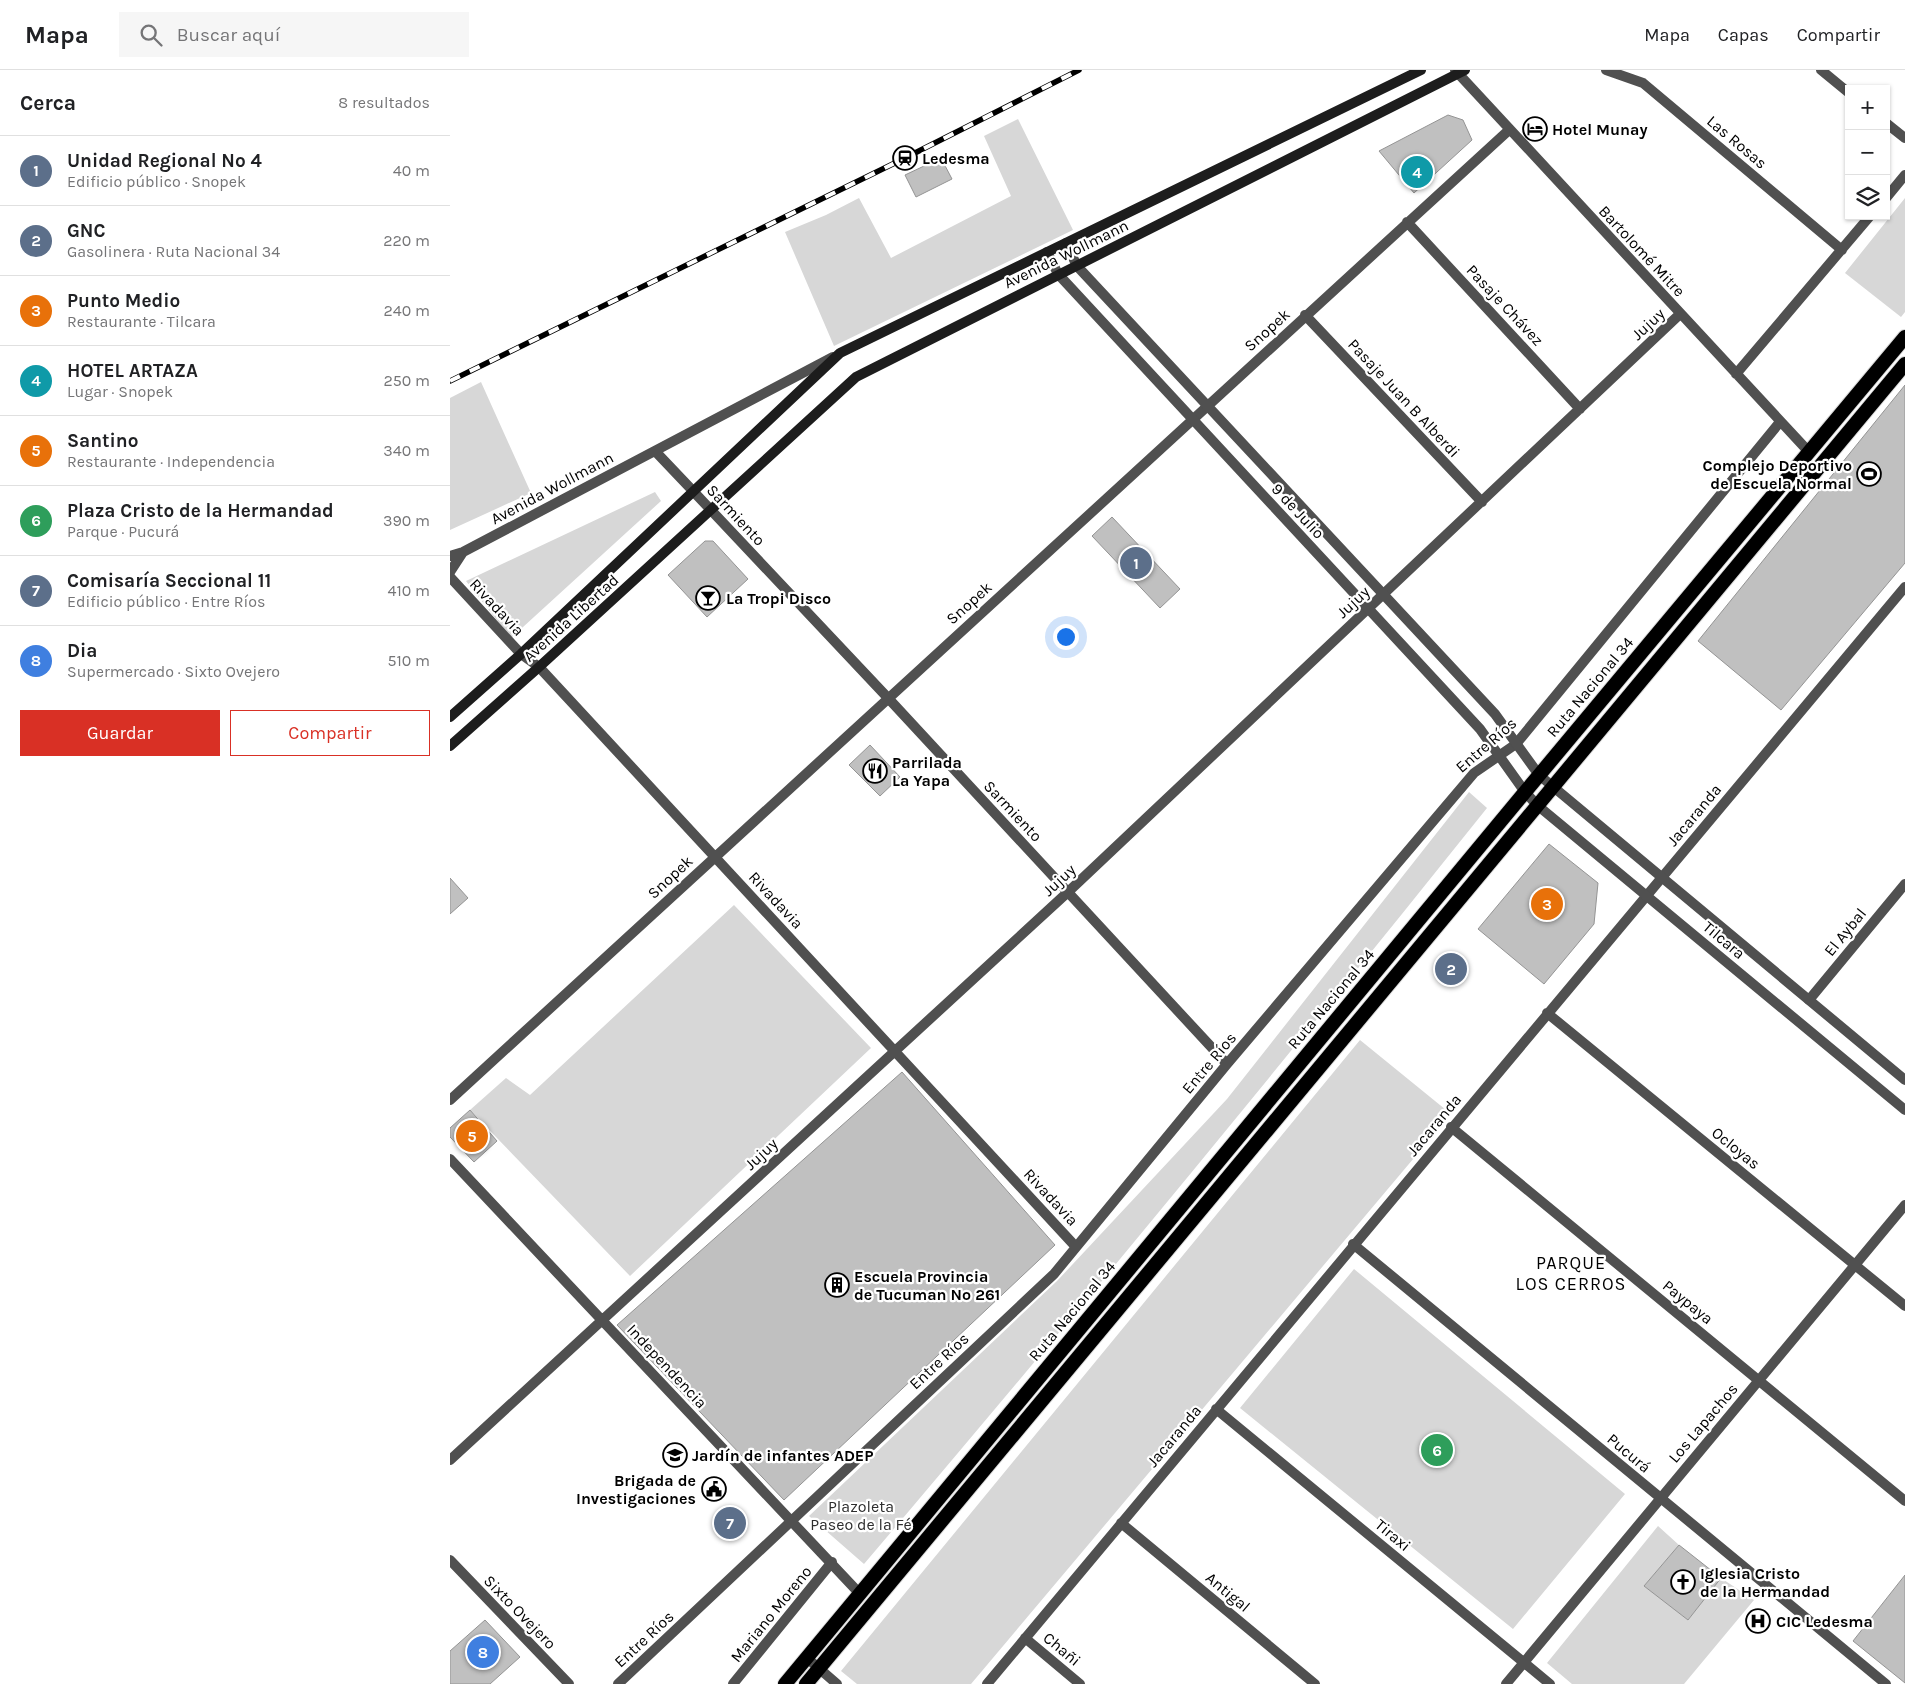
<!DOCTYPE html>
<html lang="es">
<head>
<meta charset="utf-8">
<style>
  body { margin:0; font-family:Karla,sans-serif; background:#f6f6f6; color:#202124 }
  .controls { position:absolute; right:15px; top:15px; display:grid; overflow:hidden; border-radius:0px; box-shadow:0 1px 4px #0004 }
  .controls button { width:45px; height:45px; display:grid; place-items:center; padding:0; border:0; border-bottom:1px solid #e0e0e0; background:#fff; color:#202124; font:25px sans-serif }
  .you { position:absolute; left:615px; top:566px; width:18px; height:18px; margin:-12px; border:4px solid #fff; border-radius:50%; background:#1a73e8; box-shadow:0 0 0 8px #1a73e833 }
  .badge { display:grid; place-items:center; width:32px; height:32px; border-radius:50%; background:#d93025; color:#fff; font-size:16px; font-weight:700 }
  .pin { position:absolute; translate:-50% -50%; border:2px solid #fff; box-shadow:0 1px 5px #0006 }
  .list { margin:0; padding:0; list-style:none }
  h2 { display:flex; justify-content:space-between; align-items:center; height:65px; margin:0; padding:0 20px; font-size:21px }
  h2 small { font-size:16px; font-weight:400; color:#757577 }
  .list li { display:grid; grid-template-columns:32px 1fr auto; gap:15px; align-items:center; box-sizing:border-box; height:70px; padding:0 20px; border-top:1px solid #e0e0e0 }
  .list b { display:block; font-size:19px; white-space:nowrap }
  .list p { margin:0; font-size:16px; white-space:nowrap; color:#757577 }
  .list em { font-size:16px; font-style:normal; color:#757577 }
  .actions { display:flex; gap:10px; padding:15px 20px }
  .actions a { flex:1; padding:11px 0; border:1px solid #d93025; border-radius:0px; text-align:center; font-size:18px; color:#d93025 }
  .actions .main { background:#d93025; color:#fff }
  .icon { flex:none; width:28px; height:28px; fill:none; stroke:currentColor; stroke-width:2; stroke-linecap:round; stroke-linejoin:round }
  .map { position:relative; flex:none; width:1455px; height:1614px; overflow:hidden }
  header { display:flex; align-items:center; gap:30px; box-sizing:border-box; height:70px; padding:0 25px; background:#fff; border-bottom:1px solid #e0e0e0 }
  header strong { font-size:24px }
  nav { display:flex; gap:28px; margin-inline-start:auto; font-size:18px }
  .search { width:350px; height:45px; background:#f6f6f6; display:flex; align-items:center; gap:12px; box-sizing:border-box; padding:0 18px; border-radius:0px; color:#757577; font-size:19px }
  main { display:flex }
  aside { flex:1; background:#fff }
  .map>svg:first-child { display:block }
</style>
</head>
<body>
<header>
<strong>Mapa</strong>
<div class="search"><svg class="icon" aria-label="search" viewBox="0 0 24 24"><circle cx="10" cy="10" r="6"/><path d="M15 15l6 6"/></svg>Buscar aquí</div>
<nav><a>Mapa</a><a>Capas</a><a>Compartir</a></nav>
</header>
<main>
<aside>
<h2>Cerca<small>8 resultados</small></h2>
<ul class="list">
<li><span class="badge" style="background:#5c6f8a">1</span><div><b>Unidad Regional Nº 4</b><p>Edificio público · Snopek</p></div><em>40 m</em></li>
<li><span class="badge" style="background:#5c6f8a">2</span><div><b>GNC</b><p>Gasolinera · Ruta Nacional 34</p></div><em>220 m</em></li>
<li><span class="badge" style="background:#e8710a">3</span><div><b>Punto Medio</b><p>Restaurante · Tilcara</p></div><em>240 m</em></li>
<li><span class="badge" style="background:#0f9aa8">4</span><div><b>HOTEL ARTAZA</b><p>Lugar · Snopek</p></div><em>250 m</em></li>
<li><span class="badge" style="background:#e8710a">5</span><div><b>Santino</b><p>Restaurante · Independencia</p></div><em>340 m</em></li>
<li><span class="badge" style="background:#2e9e5b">6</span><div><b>Plaza Cristo de la Hermandad</b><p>Parque · Pucurá</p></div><em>390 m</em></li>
<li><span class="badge" style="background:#5c6f8a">7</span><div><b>Comisaría Seccional 11</b><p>Edificio público · Entre Ríos</p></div><em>410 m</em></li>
<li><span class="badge" style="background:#3f7fe0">8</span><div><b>Dia</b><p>Supermercado · Sixto Ovejero</p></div><em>510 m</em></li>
</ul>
<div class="actions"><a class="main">Guardar</a><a>Compartir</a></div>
</aside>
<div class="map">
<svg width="1455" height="1614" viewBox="0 0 1455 1614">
  <rect width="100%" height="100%" fill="#fff"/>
  <path fill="#d7d7d7" d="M568 49 623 160 384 276 335 162 376 145 409 128 441 188 561 126 534 66Z
    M1455 128V242L1451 247 1395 203Z
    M31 312 81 423 0 460V328Z
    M205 422 211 431 61 568 16 511Z
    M1019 722 1037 738C833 993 626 1245 414 1494L359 1446 607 1211 777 1029Z
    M284 835 421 978 180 1206 20 1040 56 1008 80 1025Z
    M910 970 1001 1044 521 1614H407L391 1601Z
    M904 1199 1175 1424 1063 1559 790 1338Z
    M1208 1456 1229 1475 1194 1516 1238 1550 1271 1508 1304 1530 1234 1614H1122L1097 1593Z"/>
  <path fill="#c0c0c0" stroke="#949494" d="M998 45 1013 50 1022 70 964 123 929 81Z
    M491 88 502 109 466 127 455 105Z
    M1455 315V493L1331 640 1248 571Z
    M662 447 730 519 710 538 642 466Z
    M255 471H263L298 509 257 547 218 505Z
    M420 675 450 707 430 726 399 695Z
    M1099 774 1148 813 1144 854 1094 914 1028 859Z
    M0 808 18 828 0 844Z
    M452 1002 605 1175 334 1430 167 1255Z
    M20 1040 47 1071 24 1092 0 1067V1058Z
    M1229 1475 1271 1508 1238 1550 1194 1516Z
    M1455 1505V1613L1403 1571Z
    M35 1550 70 1587 40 1614H0V1581Z"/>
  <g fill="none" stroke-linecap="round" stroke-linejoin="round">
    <g stroke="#dbdbdb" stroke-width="16">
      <path id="trunk" d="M335 1614 1075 722 1455 267
        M356 1614 1455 294"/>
    </g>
    <path stroke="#505050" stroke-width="10" d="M1005 0 1359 382
      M1156 0 1193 13 1392 180
      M1371 0 1399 23
      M1436 53 1455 68
      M1436 128 1455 105
      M957 152 1130 339
      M855 245 1032 432
      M1286 304 1420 146
      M243 421 438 628 777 994
      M0 507 71 584 89 597 626 1177
      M1359 930 1455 814
      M1097 943 1455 1236
      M0 1030 1059 60
      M1001 1057 1455 1431
      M0 1089 410 1524
      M903 1174 1436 1614
      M766 1339 1100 1614
      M0 1390 618 822 1230 244
      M671 1453 865 1614
      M0 1490 119 1614
      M575 1568 630 1614
      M168 1614 604 1204 777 994 1024 703 1066 674 1330 352
      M283 1614 382 1492
      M537 1614 1455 517
      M1056 1614 1455 1135"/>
    <path stroke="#505050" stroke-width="10" d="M616 173 627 196 1045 644 1089 705 1455 1010
      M597 182 608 204 1030 659 1075 722 1087 735 1455 1040
      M205 381 243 421
      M0 486 13 482 383 287
      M0 502 13 482
      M357 1588 387 1614"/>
    <path stroke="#1d1d1d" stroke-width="10" d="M0 647 71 584 390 283 971 0
      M0 676 89 597 406 307 1015 0"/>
    <use href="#trunk" stroke="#000" stroke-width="14"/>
    <g stroke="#000" stroke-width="5.5">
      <path id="rail" d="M0 311 455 88 629 0"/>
    </g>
    <use href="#rail" stroke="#fff" stroke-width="4" stroke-dasharray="11" stroke-linecap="butt"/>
  </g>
  <defs>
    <g id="hotel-ring" transform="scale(1.25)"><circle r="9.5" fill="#fff" stroke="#000" stroke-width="1.5"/><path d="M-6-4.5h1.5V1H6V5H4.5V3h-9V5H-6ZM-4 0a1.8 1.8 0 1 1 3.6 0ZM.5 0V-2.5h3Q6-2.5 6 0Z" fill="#000"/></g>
    <g id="station-ring" transform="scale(1.25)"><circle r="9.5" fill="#fff" stroke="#000" stroke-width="1.5"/><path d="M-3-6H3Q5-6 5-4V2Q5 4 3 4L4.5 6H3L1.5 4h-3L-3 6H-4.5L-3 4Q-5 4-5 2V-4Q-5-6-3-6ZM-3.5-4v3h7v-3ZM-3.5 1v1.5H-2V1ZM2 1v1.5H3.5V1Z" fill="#000"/></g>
    <g id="stadium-ring" transform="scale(1.25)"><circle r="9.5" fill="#fff" stroke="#000" stroke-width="1.5"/><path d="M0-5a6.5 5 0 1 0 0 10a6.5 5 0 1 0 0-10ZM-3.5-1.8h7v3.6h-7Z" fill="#000"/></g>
    <g id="bar-ring" transform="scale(1.25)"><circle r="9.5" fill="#fff" stroke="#000" stroke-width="1.5"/><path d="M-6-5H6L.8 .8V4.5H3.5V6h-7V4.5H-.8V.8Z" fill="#000"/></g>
    <g id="restaurant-ring" transform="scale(1.25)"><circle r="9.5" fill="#fff" stroke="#000" stroke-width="1.5"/><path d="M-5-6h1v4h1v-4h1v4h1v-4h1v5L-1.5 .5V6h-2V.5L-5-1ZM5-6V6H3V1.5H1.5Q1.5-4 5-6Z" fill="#000"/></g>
    <g id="building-ring" transform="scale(1.25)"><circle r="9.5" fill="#fff" stroke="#000" stroke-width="1.5"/><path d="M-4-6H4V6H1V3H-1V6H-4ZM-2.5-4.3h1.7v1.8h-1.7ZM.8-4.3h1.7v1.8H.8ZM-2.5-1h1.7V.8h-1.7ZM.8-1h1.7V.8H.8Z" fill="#000"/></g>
    <g id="school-ring" transform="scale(1.25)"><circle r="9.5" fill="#fff" stroke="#000" stroke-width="1.5"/><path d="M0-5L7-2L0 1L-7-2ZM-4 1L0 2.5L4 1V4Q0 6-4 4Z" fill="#000"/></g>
    <g id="civic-ring" transform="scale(1.25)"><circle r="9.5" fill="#fff" stroke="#000" stroke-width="1.5"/><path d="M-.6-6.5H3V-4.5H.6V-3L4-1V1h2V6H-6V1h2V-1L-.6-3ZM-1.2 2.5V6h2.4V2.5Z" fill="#000"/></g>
    <g id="church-ring" transform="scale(1.25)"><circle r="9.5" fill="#fff" stroke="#000" stroke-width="1.5"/><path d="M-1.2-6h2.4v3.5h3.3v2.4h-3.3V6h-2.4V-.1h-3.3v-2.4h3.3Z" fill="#000"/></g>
    <g id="hospital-ring" transform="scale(1.25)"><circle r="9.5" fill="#fff" stroke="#000" stroke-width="1.5"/><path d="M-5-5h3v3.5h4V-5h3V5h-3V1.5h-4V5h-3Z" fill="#000"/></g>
  </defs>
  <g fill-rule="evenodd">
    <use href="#hotel-ring" x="1085" y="59"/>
    <use href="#station-ring" x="455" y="88"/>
    <use href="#stadium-ring" x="1419" y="404"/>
    <use href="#bar-ring" x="258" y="528"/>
    <use href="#restaurant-ring" x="425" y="701"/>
    <use href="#building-ring" x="387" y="1215"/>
    <use href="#school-ring" x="225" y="1385"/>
    <use href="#civic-ring" x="264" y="1419"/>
    <use href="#church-ring" x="1233" y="1512"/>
    <use href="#hospital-ring" x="1308" y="1551"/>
  </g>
  <g text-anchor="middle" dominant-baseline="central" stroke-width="4.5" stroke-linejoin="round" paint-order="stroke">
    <g font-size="16" font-weight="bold" fill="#000" stroke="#fff" text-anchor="start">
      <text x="1102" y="59">Hotel Munay</text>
      <text x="472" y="88">Ledesma</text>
      <text x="1402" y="395" text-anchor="end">Complejo Deportivo<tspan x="1402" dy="18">de Escuela Normal</tspan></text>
      <text x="276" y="528">La Tropi Disco</text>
      <text x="442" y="692">Parrilada<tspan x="442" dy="18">La Yapa</tspan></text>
      <text x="404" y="1206">Escuela Provincia<tspan x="404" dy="18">de Tucuman Nº 261</tspan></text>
      <text x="242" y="1385">Jardín de infantes ADEP</text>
      <text x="246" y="1410" text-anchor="end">Brigada de<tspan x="246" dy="18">Investigaciones</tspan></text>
      <text x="1250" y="1503">Iglesia Cristo<tspan x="1250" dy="18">de la Hermandad</tspan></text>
      <text x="1326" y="1551">CIC Ledesma</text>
    </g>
    <g font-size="16" fill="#000" stroke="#fff">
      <text transform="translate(1287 72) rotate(40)">Las Rosas</text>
      <text transform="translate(1192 181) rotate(47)">Bartolomé Mitre</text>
      <text transform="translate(616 184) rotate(-26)">Avenida Wollmann</text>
      <text transform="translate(1055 235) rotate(47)">Pasaje Chávez</text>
      <text transform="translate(1198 254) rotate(-43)">Jujuy</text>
      <text transform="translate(817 260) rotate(-42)">Snopek</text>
      <text transform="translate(954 328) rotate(47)">Pasaje Juan B Alberdi</text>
      <text transform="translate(102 418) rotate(-28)">Avenida Wollmann</text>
      <text transform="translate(848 441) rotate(47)">9 de Julio</text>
      <text transform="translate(286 445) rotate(47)">Sarmiento</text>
      <text transform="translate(903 532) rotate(-43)">Jujuy</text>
      <text transform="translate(519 533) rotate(-42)">Snopek</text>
      <text transform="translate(47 537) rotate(47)">Rivadavia</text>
      <text transform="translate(121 548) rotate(-42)">Avenida Libertad</text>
      <text transform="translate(1140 617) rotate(-50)">Ruta Nacional 34</text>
      <text transform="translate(1036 675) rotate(-41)">Entre Ríos</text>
      <text transform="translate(563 741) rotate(47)">Sarmiento</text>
      <text transform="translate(1244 745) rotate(-50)">Jacaranda</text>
      <text transform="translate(220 807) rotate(-43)">Snopek</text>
      <text transform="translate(609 810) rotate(-43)">Jujuy</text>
      <text transform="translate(326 830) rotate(47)">Rivadavia</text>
      <text transform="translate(1395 862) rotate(-51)">El Aybal</text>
      <text transform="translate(1274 870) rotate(40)">Tilcara</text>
      <text transform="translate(881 929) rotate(-50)">Ruta Nacional 34</text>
      <text transform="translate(759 993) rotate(-50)">Entre Ríos</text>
      <text transform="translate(984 1055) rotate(-50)">Jacaranda</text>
      <text transform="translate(1286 1078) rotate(39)">Ocloyas</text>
      <text transform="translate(311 1084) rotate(-43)">Jujuy</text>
      <text transform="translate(601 1127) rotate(47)">Rivadavia</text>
      <text transform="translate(1238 1232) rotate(39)">Paypaya</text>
      <text transform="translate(622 1241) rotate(-50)">Ruta Nacional 34</text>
      <text transform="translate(489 1291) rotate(-43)">Entre Ríos</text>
      <text transform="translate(217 1296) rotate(47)">Independencia</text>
      <text transform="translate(1253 1353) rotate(-50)">Los Lapachos</text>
      <text transform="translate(724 1366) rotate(-50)">Jacaranda</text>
      <text transform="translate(1179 1383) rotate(40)">Pucurá</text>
      <text transform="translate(943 1465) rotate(40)">Tiraxi</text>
      <text transform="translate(778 1522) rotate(40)">Antigal</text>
      <text transform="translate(70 1542) rotate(46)">Sixto Ovejero</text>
      <text transform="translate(321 1544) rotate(-51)">Mariano Moreno</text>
      <text transform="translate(194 1569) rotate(-43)">Entre Ríos</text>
      <text transform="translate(612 1579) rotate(40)">Chañi</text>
    </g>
    <g font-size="16" fill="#2e2e2e" stroke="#fff">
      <text x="411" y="1436">Plazoleta<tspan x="411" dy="18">Paseo de la Fé</tspan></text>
    </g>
    <g font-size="18" letter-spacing="1" fill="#000" stroke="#fff">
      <text x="1121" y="1193">PARQUE<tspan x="1121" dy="21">LOS CERROS</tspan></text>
    </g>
  </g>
</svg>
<div class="controls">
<button>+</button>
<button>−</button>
<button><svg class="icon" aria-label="layers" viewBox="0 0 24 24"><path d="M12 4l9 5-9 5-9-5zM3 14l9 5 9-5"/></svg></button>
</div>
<div class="you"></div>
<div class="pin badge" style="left:686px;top:493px;background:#5c6f8a">1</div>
<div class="pin badge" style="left:1001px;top:899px;background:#5c6f8a">2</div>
<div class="pin badge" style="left:1097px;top:834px;background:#e8710a">3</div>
<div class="pin badge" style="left:967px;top:102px;background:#0f9aa8">4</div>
<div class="pin badge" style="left:22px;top:1066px;background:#e8710a">5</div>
<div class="pin badge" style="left:987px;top:1380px;background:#2e9e5b">6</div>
<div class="pin badge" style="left:280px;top:1453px;background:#5c6f8a">7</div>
<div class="pin badge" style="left:33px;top:1582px;background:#3f7fe0">8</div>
</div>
</main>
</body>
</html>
